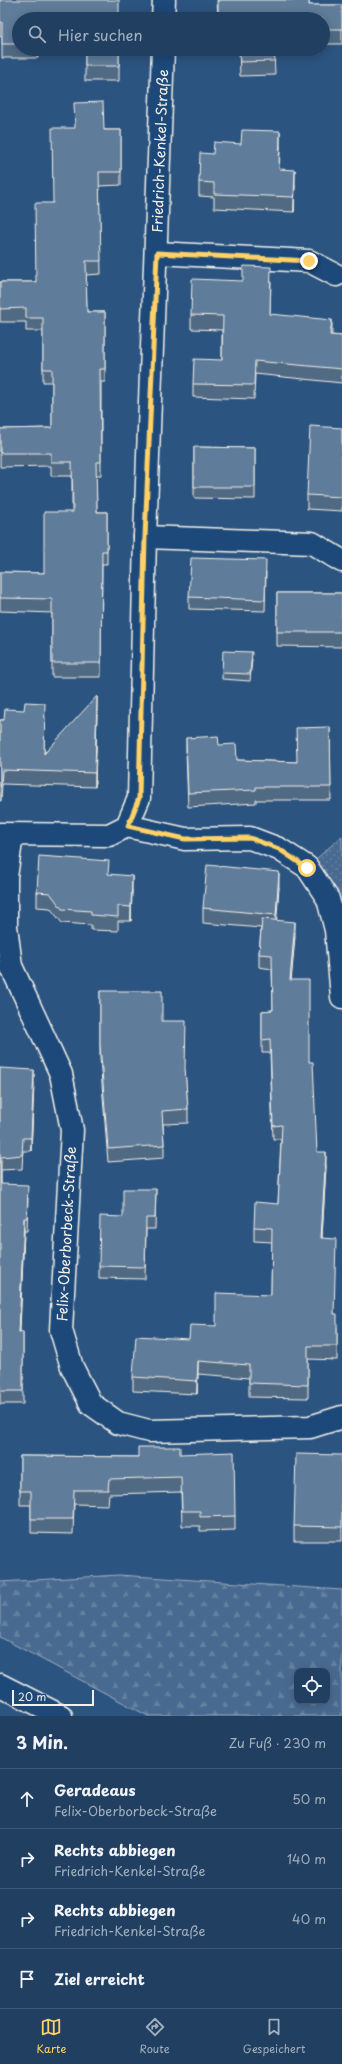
<!DOCTYPE html>
<html lang="de">
<head>
<meta charset="utf-8">
<style>
  body { margin:0; font-family:"Playpen Sans",sans-serif; background:#294667; color:#f1f3f6 }
  .controls { position:absolute; right:12px; bottom:12px; display:grid; overflow:hidden; border-radius:8px; box-shadow:0 2px 10px #0003 }
  .controls button { width:36px; height:36px; display:grid; place-items:center; padding:0; border:0; border-bottom:1px solid #3e5876; background:#213f61; color:#f1f3f6; font:20px sans-serif }
  .scale { position:absolute; left:12px; bottom:10px; width:82px; box-sizing:border-box; padding-left:4px; border:2px solid #f4f1e8; border-top:0; font-size:11px; line-height:14px; white-space:nowrap; color:#f4f1e8; -webkit-text-stroke:3px #1f4a7a; paint-order:stroke }
  .stop { position:absolute; width:12px; height:12px; margin:-9px; border:3px solid #ffd166; border-radius:50%; background:#fff }
  .stop.end { background:#ffd166; border-color:#fff; box-shadow:0 1px 4px #0008 }
  .list { margin:0; padding:0; list-style:none }
  h2 { display:flex; justify-content:space-between; align-items:center; height:52px; margin:0; padding:0 16px; font-size:17px }
  h2 small { font-size:13px; font-weight:400; color:#a2afbd }
  .list li { display:grid; grid-template-columns:26px 1fr auto; gap:12px; align-items:center; box-sizing:border-box; height:60px; padding:0 16px; border-top:1px solid #3e5876 }
  .list b { display:block; font-size:15px; white-space:nowrap }
  .list p { margin:0; font-size:13px; white-space:nowrap; color:#a2afbd }
  .list em { font-size:13px; font-style:normal; color:#a2afbd }
  .icon { flex:none; width:22px; height:22px; fill:none; stroke:currentColor; stroke-width:2; stroke-linecap:round; stroke-linejoin:round }
  .map { position:relative; flex:none; width:342px; height:1716px; overflow:hidden }
  .search { position:absolute; background:#213f61; box-shadow:0 2px 10px #0003; left:12px; right:12px; top:12px; height:44px; display:flex; align-items:center; gap:10px; box-sizing:border-box; padding:0 14px; border-radius:22px; color:#a2afbd; font-size:15px }
  .sheet { height:292px; background:#213f61 }
  nav { display:flex; justify-content:space-around; align-items:center; box-sizing:border-box; height:56px; border-top:1px solid #3e5876; background:#213f61; font-size:11px; color:#a2afbd }
  nav a { display:grid; justify-items:center; gap:2px }
  nav .on { color:#ffd166 }
  .map>svg:first-child { display:block }
</style>
</head>
<body>
<div class="map">
<svg width="342" height="1716" viewBox="0 0 342 1716">
  <defs>
    <pattern id="forest-firs" width="22" height="20" patternUnits="userSpaceOnUse"><rect width="22" height="20" fill="#496b90"/><path d="M5 1l3.5 6h-7zM16 11l3.5 6h-7z" fill="#6481a0"/></pattern>
    <pattern id="park-dots" width="8" height="8" patternUnits="userSpaceOnUse"><rect width="8" height="8" fill="#496b90"/><path d="M2 2h.1M6 6h.1" fill="none" stroke="#6481a0" stroke-width="1.8" stroke-linecap="round"/></pattern>
  </defs>
  <rect width="100%" height="100%" fill="#2c5481"/>
  <filter id="ink" filterUnits="userSpaceOnUse"><feTurbulence type="fractalNoise" baseFrequency=".025" numOctaves="2"/><feDisplacementMap in="SourceGraphic" scale="8" xChannelSelector="R" yChannelSelector="G"/><feConvolveMatrix kernelMatrix="1 2 1 2 8 2 1 2 1" color-interpolation-filters="sRGB"/></filter>
  <g filter="url(#ink)">
    <path fill="url(#forest-firs)" stroke="#9eaebc" fill-rule="evenodd" d="M119 1575 342 1590V1716H148L0 1637V1582ZM297 1671H327V1701H297Z"/>
    <path fill="url(#park-dots)" stroke="#9eaebc" d="M342 836V930L307 867Z"/>
    <g fill="none" stroke-linecap="round" stroke-linejoin="round">
      <g stroke="#f4f1e8" stroke-width="25">
        <g id="street">
          <path d="M163 19 164 0"/>
          <path d="M157 253 309 261 336 275"/>
          <path d="M145 537 312 543 342 561"/>
          <path d="M127 826 185 839 250 838 279 849 307 867 328 899 336 930 342 997"/>
          <path id="s1" d="M0 834 109 835 127 826 139 798 145 537 163 49"/>
          <path d="M12 835 6 877V926L11 966 61 1074 72 1130 61 1330 72 1367 91 1404 118 1423 149 1431 310 1427 342 1417"/>
          <path d="M0 1685 61 1716"/>
        </g>
      </g>
      <use href="#street" stroke="#1f4a7a" stroke-width="22"/>
    </g>
    <path fill="#516a84" stroke="#f4f1e8" d="M0 0 19 19V49H38V58H2V36L0 37Z
      M217 0H309V5H342V44H323V19H218Z
      M85 49H119V81H85Z
      M239 49H310V51L274 52 275 75 240 76Z
      M104 130H121V185L99 186 101 274 86 275 87 312H105V382H101V475H96L97 512H107V564H102L101 677H52V613L0 611V572L44 573 72 512V476H51V466L0 467V429L52 428V382H43V331H26V322H0V282H36L53 203Z
      M280 146 279 169 295 185 294 212 214 208V197L199 196V182L213 154Z
      M243 281H271L270 314 331 335 342 336V383L255 374 254 399 193 397V384L222 360V330L191 329V315Z
      M342 428V511L307 509V495Z
      M194 447 255 448V499L194 498Z
      M266 572 265 611 189 609V597Z
      M277 593H342V647L277 646Z
      M252 659 250 681 222 679V673Z
      M97 711 95 787 2 784 1 801H0V720L45 717 44 753Z
      M330 727 331 800H256V803L188 807 186 751V738L237 760 297 762Z
      M109 874 132 890 131 921H118V931L91 930V925L62 923 50 908 37 907V892Z
      M279 887 276 920 295 936 291 980 309 1062 317 1152 326 1166 322 1238 334 1314 337 1328V1360L308 1359V1398L249 1397V1378L198 1374 197 1394 133 1391V1377L189 1339 216 1326 271 1295 272 1242 254 1241V1227L278 1204 281 1139H273L270 1053H262V1011L273 1010 272 969 259 967V954L261 928 203 923V908Z
      M100 991 162 1021 185 1071 188 1109V1123L163 1124 164 1145V1158L108 1162 100 1058Z
      M0 1068 34 1083 31 1151H23L22 1169 1 1170V1184L28 1198 27 1231H24L20 1332H23V1404H0Z
      M156 1189 155 1229H146L145 1279 99 1278V1266Z
      M180 1454 235 1516V1530L200 1531V1526H182L181 1492 109 1494 108 1505 74 1504 73 1534 31 1533V1505H20V1456L138 1457Z
      M342 1455V1541H294V1526Z"/>
    <path fill="#42566c" stroke="#f4f1e8" d="M280 131V146L279 184V169Z
      M295 170V185L294 212V197Z
      M332 320V333L330 349V335Z
      M97 696V711L95 787V773Z
      M279 872V887L276 930V915Z
      M132 876V890L131 921V907Z
      M295 922V936L290 994V980Z
      M34 1070V1083L31 1151V1138Z
      M326 1152V1166L321 1252V1238Z
      M24 1218V1231L19 1345V1332Z
      M198 1361V1374L197 1394V1381Z"/>
    <path fill="#5e7b9a" stroke="#f4f1e8" d="M0 0H119V19H19V44H2V22H0Z
      M218 0H309V5H342V29H323V19H218Z
      M85 49H119V66H85Z
      M239 49H274L275 61 240 62Z
      M103 102 104 130H121V172H99L101 261H86L87 312H105V369H100L101 462H96L97 512H107V551H102L101 663H52V599L0 598V572L44 573V512H73L72 462H51V453H0V429L52 428V369H43V318H26V308L0 309V282H36L35 203H53L52 128H75L74 103Z
      M242 130 280 131 279 169 295 170 294 197 214 194V183L199 182 200 153 213 154 214 142 241 144Z
      M243 266 271 267 270 314 332 320 330 335 342 336V369L255 361 254 385 193 384 194 359 222 360 223 316 191 315 192 279 243 281Z
      M310 426 342 428V497L307 495Z
      M194 447 255 448V487H194Z
      M191 558 266 560 265 600 189 597Z
      M277 593H342V632H277Z
      M223 651 252 652 250 674 222 673Z
      M97 696 95 773 2 770 1 787 0 786V720H4L5 709 24 710 25 702 45 703 44 754Z
      M330 727 331 787H256V790L188 793 186 738 218 736 219 745 236 744 237 760 297 762 296 728Z
      M39 856 109 861 108 874 132 876 131 907 118 906V917L91 915V911L62 909 50 893 37 892Z
      M207 865 279 872 276 915 203 908Z
      M262 919 295 922 290 980H309V1062H313L317 1152H326L321 1238 336 1239 334 1314H337V1346H308V1385L249 1383V1365L198 1361 197 1381 133 1377 136 1336 189 1339 190 1325 216 1326V1293L271 1295 272 1228 254 1227 255 1202 278 1204 282 1125 273 1126 270 1039 262 1040V1011L273 1010 272 955 259 954Z
      M100 991H162V1021H186L185 1068 188 1109 162 1111 164 1145 108 1149 100 1044Z
      M0 1068 34 1070 31 1138H23L22 1155 1 1157V1184L28 1185 27 1218H24L19 1332H23V1391H0Z
      M123 1189H156L155 1218H146L145 1267 99 1266 100 1216 123 1217Z
      M138 1447H180V1454L234 1452 235 1516 200 1517V1511H182L181 1477 109 1479 108 1490H74L73 1519H31V1491H20V1456L138 1457Z
      M296 1454 342 1455V1527L294 1526Z"/>
  </g>
  <g fill="none" stroke-linecap="round" stroke-linejoin="round" filter="url(#ink)">
    <path stroke="#ffd166" stroke-width="5" d="M307 868 279 849 250 838 185 839 128 826 139 798 145 537 157 253 309 261"/>
  </g>
  <g text-anchor="middle" dominant-baseline="central" stroke-width="3.5" stroke-linejoin="round" paint-order="stroke">
    <g font-size="14" fill="#f4f1e8" stroke="#1f4a7a">
      <text stroke="none"><textPath href="#s1" startOffset="807">Friedrich-Kenkel-Straße</textPath></text>
      <text transform="translate(66 1234) rotate(-87)">Felix-Oberborbeck-Straße</text>
    </g>
  </g>
</svg>
<div class="controls">
<button><svg class="icon" aria-label="locate" viewBox="0 0 24 24"><circle cx="12" cy="12" r="6"/><path d="M12 2v4M12 18v4M2 12h4M18 12h4"/></svg></button>
</div>
<div class="scale">20 m</div>
<div class="stop" style="left:307px;top:868px"></div>
<div class="stop end" style="left:309px;top:261px"></div>
<div class="search"><svg class="icon" aria-label="search" viewBox="0 0 24 24"><circle cx="10" cy="10" r="6"/><path d="M15 15l6 6"/></svg>Hier suchen</div>
</div>
<section class="sheet">
<h2>3 Min.<small>Zu Fuß · 230 m</small></h2>
<ul class="list">
<li><svg class="icon" aria-label="ahead" viewBox="0 0 24 24"><path d="M12 20V5M6 11l6-6 6 6"/></svg><div><b>Geradeaus</b><p>Felix-Oberborbeck-Straße</p></div><em>50 m</em></li>
<li><svg class="icon" aria-label="right" viewBox="0 0 24 24"><path d="M7 20v-9h11M14 6l5 5-5 5"/></svg><div><b>Rechts abbiegen</b><p>Friedrich-Kenkel-Straße</p></div><em>140 m</em></li>
<li><svg class="icon" aria-label="right" viewBox="0 0 24 24"><path d="M7 20v-9h11M14 6l5 5-5 5"/></svg><div><b>Rechts abbiegen</b><p>Friedrich-Kenkel-Straße</p></div><em>40 m</em></li>
<li><svg class="icon" aria-label="arrive" viewBox="0 0 24 24"><path d="M6 21V4h12l-3 4 3 4H6"/></svg><div><b>Ziel erreicht</b></div></li>
</ul>
</section>
<nav>
<a class="on"><svg class="icon" aria-label="map" viewBox="0 0 24 24"><path d="M3 6l6-2 6 2 6-2v14l-6 2-6-2-6 2zM9 4v14M15 6v14"/></svg>Karte</a>
<a><svg class="icon" aria-label="directions" viewBox="0 0 24 24"><path d="M12 3l9 9-9 9-9-9zM9 14v-3h6M13 9l2 2-2 2"/></svg>Route</a>
<a><svg class="icon" aria-label="saved" viewBox="0 0 24 24"><path d="M7 4h10v16l-5-4-5 4z"/></svg>Gespeichert</a>
</nav>
</body>
</html>
